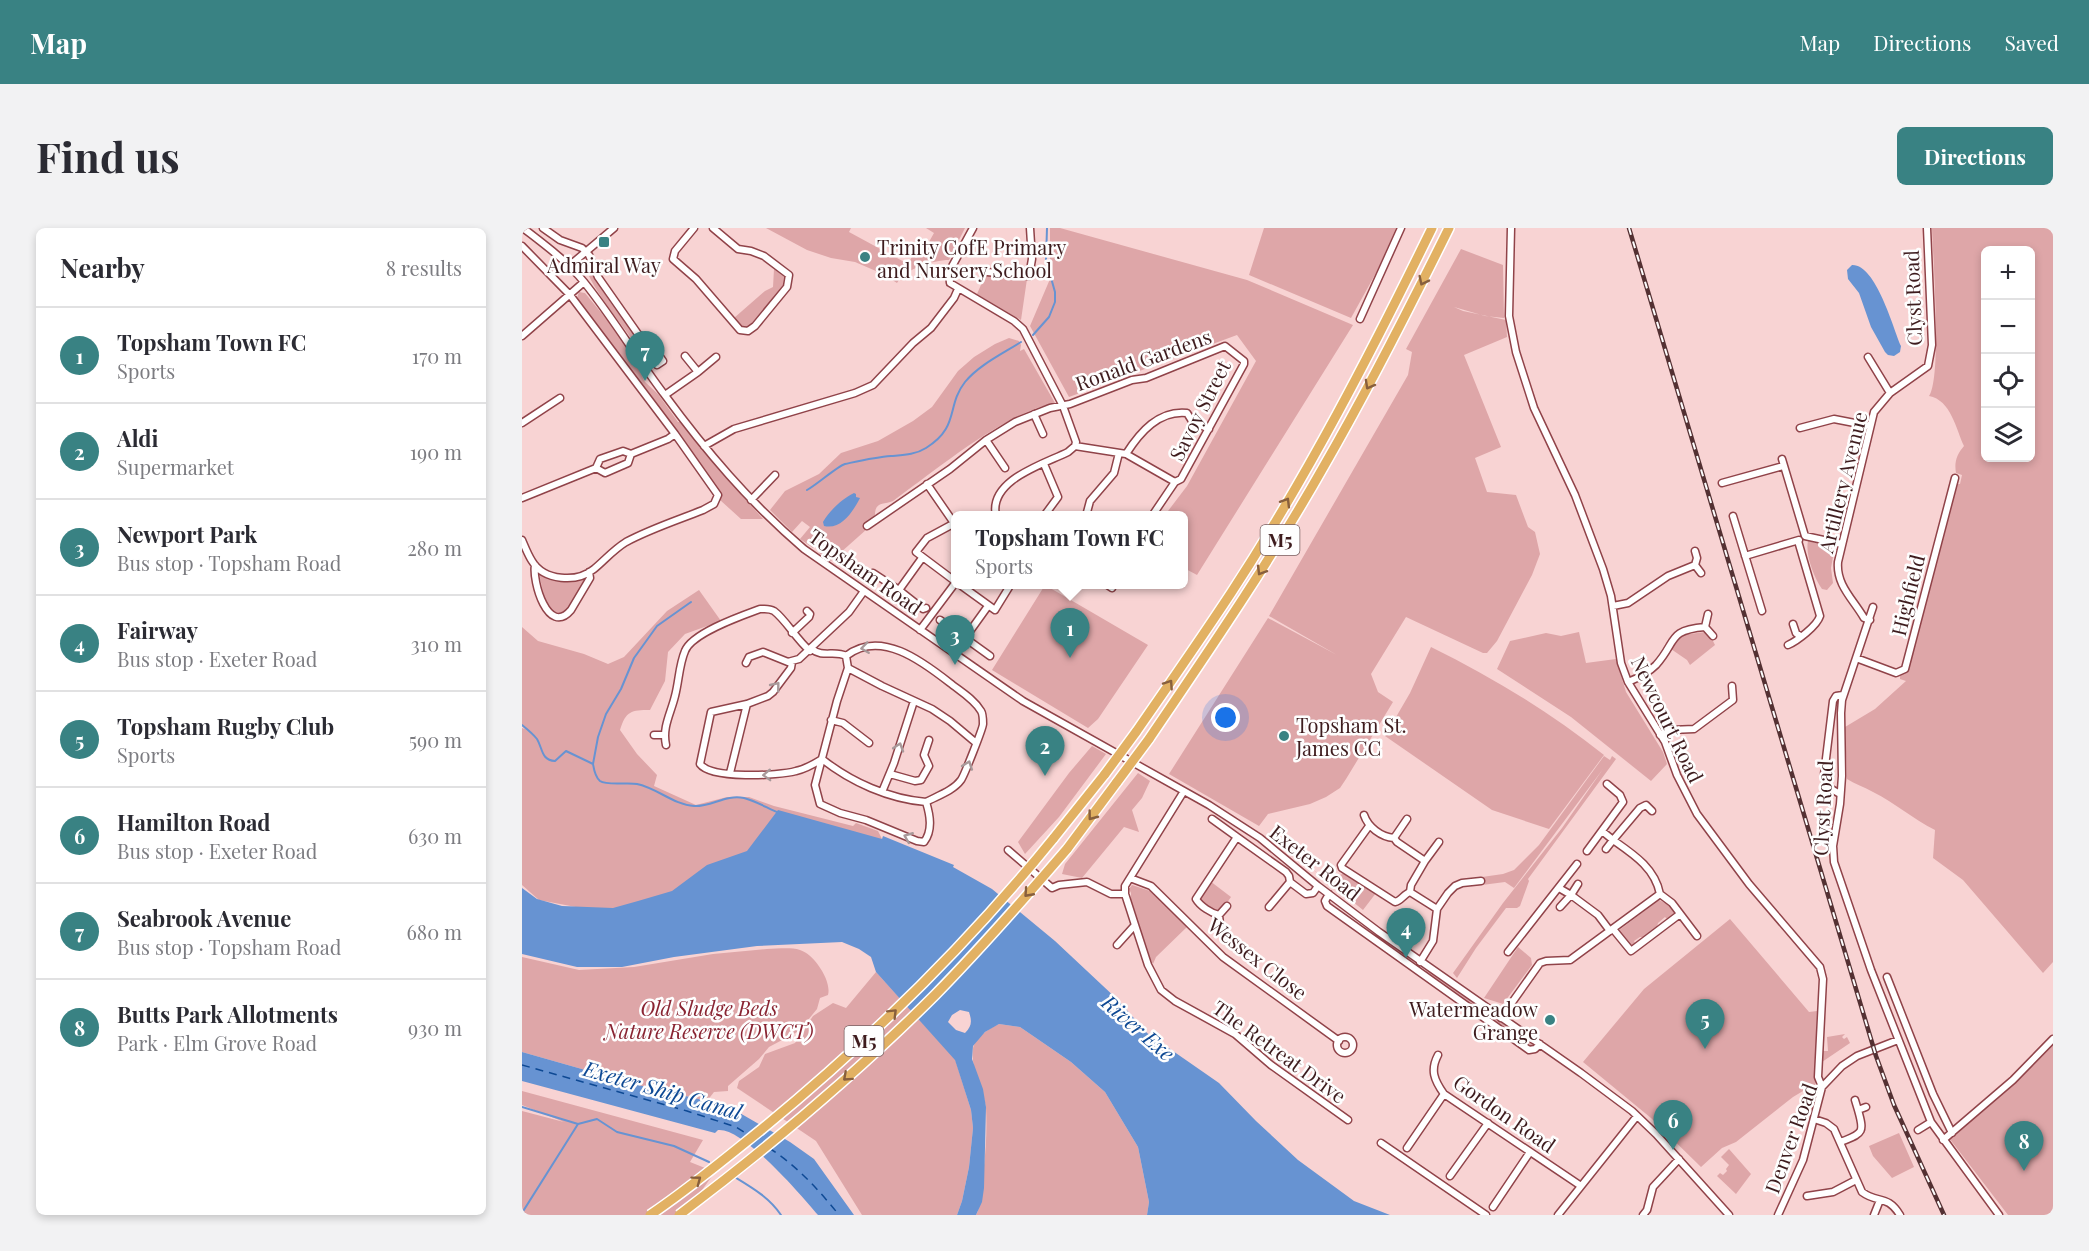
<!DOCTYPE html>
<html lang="en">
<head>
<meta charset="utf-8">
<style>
  body { margin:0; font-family:"Playfair Display",serif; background:#f2f2f3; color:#2b2b33 }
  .controls { position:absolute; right:18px; top:18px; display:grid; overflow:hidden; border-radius:9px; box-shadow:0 3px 9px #0003 }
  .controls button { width:54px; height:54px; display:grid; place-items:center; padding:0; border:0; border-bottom:2px solid #e1e1e2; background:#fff; color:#2b2b33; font:30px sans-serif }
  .you { position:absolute; left:704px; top:490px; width:21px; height:21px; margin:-15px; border:4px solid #fff; border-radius:50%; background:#1a73e8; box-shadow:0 0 0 9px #1a73e833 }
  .badge { display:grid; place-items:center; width:39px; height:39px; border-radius:50%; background:#398283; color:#fff; font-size:20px; font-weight:700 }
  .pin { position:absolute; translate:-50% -50px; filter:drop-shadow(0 2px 3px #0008) }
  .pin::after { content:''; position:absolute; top:32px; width:21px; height:18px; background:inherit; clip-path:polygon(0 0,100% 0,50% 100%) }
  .popup { position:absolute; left:429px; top:283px; width:237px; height:78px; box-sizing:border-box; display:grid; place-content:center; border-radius:9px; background:#fff; filter:drop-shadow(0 2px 4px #0005); font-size:20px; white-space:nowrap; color:#7c7c81 }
  .popup b { font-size:22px; color:#2b2b33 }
  .popup::after { content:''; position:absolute; left:50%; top:100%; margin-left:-12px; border:12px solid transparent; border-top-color:#fff }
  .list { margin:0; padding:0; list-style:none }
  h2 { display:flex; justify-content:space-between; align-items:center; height:78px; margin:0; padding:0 24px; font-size:26px }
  h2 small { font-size:20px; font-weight:400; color:#7c7c81 }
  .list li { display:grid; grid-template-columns:39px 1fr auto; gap:18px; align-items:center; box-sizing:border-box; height:96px; padding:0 24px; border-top:2px solid #e1e1e2 }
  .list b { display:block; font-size:22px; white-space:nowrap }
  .list p { margin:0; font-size:20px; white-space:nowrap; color:#7c7c81 }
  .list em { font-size:20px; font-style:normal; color:#7c7c81 }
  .icon { flex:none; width:33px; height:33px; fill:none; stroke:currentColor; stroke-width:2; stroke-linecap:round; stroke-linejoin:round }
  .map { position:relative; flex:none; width:1531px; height:987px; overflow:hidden; border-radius:9px }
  header { display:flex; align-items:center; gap:36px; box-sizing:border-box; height:84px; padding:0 30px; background:#398283; color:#fff }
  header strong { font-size:28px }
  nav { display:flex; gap:33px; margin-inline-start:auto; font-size:21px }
  .intro { display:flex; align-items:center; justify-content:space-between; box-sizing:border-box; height:144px; padding:0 36px }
  h1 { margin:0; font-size:42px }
  .button { padding:15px 27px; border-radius:9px; background:#398283; color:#fff; font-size:21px; font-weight:700 }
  main { display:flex; gap:36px; padding:0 36px }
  aside { flex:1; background:#fff; border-radius:9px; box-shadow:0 3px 9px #0003 }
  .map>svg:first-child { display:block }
</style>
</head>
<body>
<header>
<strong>Map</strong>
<nav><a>Map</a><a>Directions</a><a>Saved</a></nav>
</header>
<div class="intro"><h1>Find us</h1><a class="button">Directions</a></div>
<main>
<aside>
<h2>Nearby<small>8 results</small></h2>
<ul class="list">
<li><span class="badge">1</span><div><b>Topsham Town FC</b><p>Sports</p></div><em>170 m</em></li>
<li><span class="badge">2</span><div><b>Aldi</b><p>Supermarket</p></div><em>190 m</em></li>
<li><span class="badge">3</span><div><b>Newport Park</b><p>Bus stop · Topsham Road</p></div><em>280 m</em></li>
<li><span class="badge">4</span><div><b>Fairway</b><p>Bus stop · Exeter Road</p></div><em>310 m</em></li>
<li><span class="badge">5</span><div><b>Topsham Rugby Club</b><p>Sports</p></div><em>590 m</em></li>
<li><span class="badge">6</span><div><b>Hamilton Road</b><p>Bus stop · Exeter Road</p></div><em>630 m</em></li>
<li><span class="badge">7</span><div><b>Seabrook Avenue</b><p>Bus stop · Topsham Road</p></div><em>680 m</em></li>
<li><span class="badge">8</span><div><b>Butts Park Allotments</b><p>Park · Elm Grove Road</p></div><em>930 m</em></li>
</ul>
</aside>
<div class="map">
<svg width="1531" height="987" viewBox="0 0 1531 987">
  <rect width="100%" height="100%" fill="#f8d3d3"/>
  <path fill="#dea6a8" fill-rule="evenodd" d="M244 0H329L327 4 386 36 392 25 399 28 412 5 404 0H443L427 32C411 32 383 41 375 55L361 46 333 34 309 30 285 22Z
    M528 0H538L725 52 831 97 675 347 662 340V288L643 287 665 258 734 133 715 107 547 169 508 98 528 51Z
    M742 0H874L855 43 829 90 727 47Z
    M1410 0H1531V734L1521 745 1441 652 1411 630 1413 602C1391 591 1373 575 1351 564 1342 559 1333 556 1325 551L1323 499 1353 481 1384 453 1378 451V448L1387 439 1435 256H1438L1440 247 1434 245C1432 234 1435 226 1442 218 1434 201 1429 172 1407 168 1420 149 1411 29 1410 0ZM1464 22H1508V230H1464Z
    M939 21 981 37 982 90 963 88 932 79 941 83 984 92 985 109 942 127 979 219 953 230 965 264 994 267 1006 299 1013 304 1018 326 1010 347 975 413 965 425H961L884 389 849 446 856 464 871 474 824 551 818 560 804 569 788 576 746 586 737 598 647 546 746 390 815 427 747 388 886 147 890 124 884 121Z
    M66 34C68 39 70 45 73 50 87 73 103 98 124 114V120H119L112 114C101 98 63 52 63 35Z
    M252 41 262 49 261 58 234 91 227 98 221 99 212 90 243 63 251 59Z
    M466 47 505 51 499 92 455 66 462 50Z
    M57 64 63 65 90 98 115 134 114 136 123 154 136 166 156 194H158L203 248 241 291H219L198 272 199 266 196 260 58 75 55 70Z
    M487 110 497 113 499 117 498 123 502 121 533 175C482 185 414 242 371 273 362 277 353 273 353 287L342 297 345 301 309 333 297 325 301 320 296 317 291 320 278 311 288 299 280 293 270 304 248 282 263 263 297 246 319 225 356 213 391 193 410 179 436 143 452 129 473 116Z
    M1286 313 1308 318 1312 323 1309 340 1311 355 1305 362 1300 361C1292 350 1283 326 1286 313Z
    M17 345 43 354 65 351C56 365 49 389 30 385L24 378Z
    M523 357 626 417 576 491 566 500 470 442Z
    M177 362 199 393 163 406 146 424 143 453 128 482C109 482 104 483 98 502L115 526 135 547 132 558 174 577 205 569H227L252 578 331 598 334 595 356 603 360 611 148 681 59 680 17 672 0 657V500L3 501 0 498V399L16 413 62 426 86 436 102 429 145 383Z
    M1057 404 1064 435 1094 431 1104 464 1141 524 1145 536 1129 553 1049 489 975 441 988 413 1024 405 1039 408Z
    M1167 404 1168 406 1183 404 1188 407 1193 417 1168 437 1165 432 1149 421 1156 409Z
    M909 419C970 449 1028 484 1082 527L1027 601 970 582 863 508 888 465Z
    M570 518 584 526 537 589 503 626 496 614 547 545Z
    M1082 528 1088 532 1090 528 1094 531 1006 651 1007 653 998 678 995 680H984L954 720 935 750 931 745 981 675 1040 600 1081 541 992 660 983 654 960 657V649L981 646 992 642 1017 617Z
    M616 545 628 553 620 570 610 582 617 604 602 599 560 650 540 646 543 636Z
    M789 640 809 655 815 648 823 645 854 665 841 682Z
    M688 653 709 669 700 682 691 683 680 675 678 667Z
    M610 657 628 663 666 698 634 729 631 736 623 721 609 672V665L607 661Z
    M1137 672 1145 676 1153 686 1146 692 1143 689 1136 695 1135 699 1122 709H1118L1112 713 1114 717 1110 720 1096 703Z
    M1208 691 1287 784 1295 783 1293 860 1281 863 1271 869 1214 914 1200 920 1179 939 1129 890 1061 834 1122 761Z
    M996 719 1009 730 1010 737 981 776 962 770Z
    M245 721C255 721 268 719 278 722 292 726 310 753 306 767L298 770 295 781 277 803 247 819 237 831 206 858V863L192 864 185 873 116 857 0 824V729L57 742 112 739 191 726Z
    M899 741 910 745 1010 816 1011 819Z
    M354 744 433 831 449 882 451 900 447 939 440 973 435 987H340L294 913 215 860 217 853 237 839 243 826 273 815 291 788 311 775 324 780Z
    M477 796 498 799 549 834 583 864 616 919 627 974 625 987H454L456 983C461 949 466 915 464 880 462 861 448 841 451 821 452 810 468 800 477 796Z
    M1323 806 1320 809 1322 811 1325 809 1328 815 1300 834V823H1306L1305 809Z
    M1531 816V987H1486L1427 910 1499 850Z
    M0 863 181 912 168 934 193 944 162 987H0V883L42 894 0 877Z
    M1377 905 1392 939 1370 950 1351 928 1347 918Z
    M1207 921 1229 946 1214 966 1195 948 1198 945 1201 947 1205 943 1204 941 1207 937 1199 929Z"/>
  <path fill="#6793d2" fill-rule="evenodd" d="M1330 37C1354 36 1371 100 1379 118L1378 124 1372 128 1366 127 1363 124 1349 99 1337 65 1326 51 1325 42Z
    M332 265 334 266V269L338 270C331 283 320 302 302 298L301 294C307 283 320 271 332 265Z
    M256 582 360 611 361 608 432 637 431 639 470 661 533 713 596 772 625 805 697 855 734 893 776 932 832 973 868 987H625L627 974 616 919 583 864 549 834 498 799 477 796 463 804 451 818 450 831 461 861 464 879 462 960 460 974 454 987H435L440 973 447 939 451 900 449 882 433 832 354 744 349 729 337 721 320 714 235 718 152 729 100 739H55L0 726V660L15 671 40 678 91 680 116 673 150 663 185 637 225 623ZM438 782 447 784C450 793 450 798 443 805L434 802 426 794 430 787Z
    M0 824 116 857 198 876 216 884 268 914 292 931 332 987H296C279 967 221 899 196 902L193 905 0 853Z"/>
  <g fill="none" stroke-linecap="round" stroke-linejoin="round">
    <path stroke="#6793d2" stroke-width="2" d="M511 107 527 89 533 74V64L524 32 525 0
      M285 262C294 257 316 238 323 236 337 233 354 229 369 228 381 227 393 227 404 220 438 199 424 178 443 154 457 137 480 126 499 114
      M0 497C5 501 11 506 15 511 21 521 19 532 33 533L44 523 71 536C72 542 73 549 78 553 85 558 106 554 115 556 135 560 152 577 172 578 189 579 204 566 222 570 234 573 245 580 257 585
      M71 536 76 509 84 486 99 461 112 430 135 398 169 374
      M0 879 56 896 75 891 95 904 152 918 187 934
      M211 948C229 959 247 969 259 987
      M0 985 56 896"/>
    <path stroke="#0e4994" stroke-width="1.5" stroke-dasharray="8 6" stroke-linecap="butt" d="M0 837 165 883 214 899 228 908
      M247 920C274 937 297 962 317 987"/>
    <g stroke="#904349" stroke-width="9">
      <path id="minor" d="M1 0C23 17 45 33 62 54 91 90 114 129 142 166 184 223 227 274 282 321L501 473 687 577 738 610 796 658 857 704 1059 845 1110 883 1134 906 1207 987
        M21 0 38 12 60 20 67 27 76 49 116 106 127 113 141 133 135 137
        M172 0 153 23 151 31 174 51 218 102 226 103 233 98 265 59 267 47 242 28 229 23 216 21 191 0
        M451 0 427 44 428 55 492 93 501 101 541 178 554 214 553 218 546 224C522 236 466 252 474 288
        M989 0 987 88 994 124 1012 180 1053 267 1081 341 1089 368 1099 435 1106 454 1143 514 1155 547 1175 586 1227 656 1298 739 1301 751 1296 849 1300 859
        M0 18 48 67 153 206 196 267 192 276 181 282C156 292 128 301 104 314 91 322 83 332 72 341 55 355 22 353 10 333 6 327 3 319 0 312
        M47 38 92 0
        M465 44 507 48 510 31 508 0
        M838 91 879 0
        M0 108 62 54
        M1346 129 1368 165
        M117 130 132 120
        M176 144 194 129
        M143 167 176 144 163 128
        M512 186 521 206
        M0 195 38 170
        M1278 200 1312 191 1348 198
        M464 212 483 240
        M182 218 212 201 333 165 351 157 391 115 409 100 432 70 436 61
        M553 218 604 226 653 254
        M604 226C618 204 637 182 665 185L670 193 687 201
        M1260 231 1283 308 1320 316
        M522 236 536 269 522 288
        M74 240 83 245 106 235 109 226
        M1200 255 1261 238
        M405 256 434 298
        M0 270 74 240 78 231 101 223 109 226 146 211 153 206
        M229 272 253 247
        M564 288 568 273 592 245 597 225
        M1211 288 1240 383
        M431 296 405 310 394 324 434 354
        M345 298 428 241 464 212 493 194 528 180 548 176 610 152 624 150 703 118 722 133V136L659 251 653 254 630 288
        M1223 328 1277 312
        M400 330 377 362 401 381 404 380
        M13 337C10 353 26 409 49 382L68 350 67 344
        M1173 337 1175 330 1173 323
        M1173 337 1179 345
        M351 345 377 362
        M437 356 473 382 489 356
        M584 356 590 360 592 356
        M466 378 443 410 468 428
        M1091 378 1106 375 1146 348 1173 337
        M1351 379 1320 472 1319 485 1320 548 1318 576 1311 618 1312 634 1349 742 1409 894 1477 987
        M418 392 443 410
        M1348 392 1342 390C1331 371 1314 357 1316 334L1352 184 1368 165 1406 138 1410 117 1405 0
        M1271 396 1274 405 1278 408
        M1183 399 1186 386
        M398 402 434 354
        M270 405 287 389 288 386 285 383
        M1266 417C1275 413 1295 398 1298 388L1276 313
        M290 421C300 430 313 422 324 428
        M324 428 326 440 315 473 293 557 298 576 318 585 344 592 395 613 402 614C411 602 408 587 404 574
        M324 428C358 401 400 433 428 455 438 463 452 471 459 483 461 486 461 492 461 496 461 500 442 548 439 552 431 563 415 568 404 574
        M1334 430 1374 445 1383 441 1433 250
        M270 434 269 440 251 464 246 468 225 476 189 484 178 536C189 551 256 548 274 543 284 541 292 536 300 531
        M224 435 227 429 241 424 266 434 277 431 327 384 342 363
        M326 440 360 458 410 481 428 493 453 514
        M1106 454C1116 450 1126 445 1134 437 1155 414 1145 402 1183 399L1191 408
        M309 492 321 495 347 515
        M132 507H142
        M1138 507 1149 502 1172 501 1211 472 1210 458
        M144 517C140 499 149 485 153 468 157 453 157 437 163 423 170 405 219 388 238 381 243 381 247 380 252 383 264 392 274 411 288 423
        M300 531C329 554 367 571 404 574
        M208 545 225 476
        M368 546 393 553 399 552 407 538 402 527 407 512
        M360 564 372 535 392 473
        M1318 566 1304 558 1302 547 1311 473 1314 468 1321 467
        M842 587C846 599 859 609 872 610L875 614 903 633 889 657 888 664
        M690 591 715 609
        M847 598 819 637 820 640 873 674C879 673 882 666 888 664
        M1080 603 1091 612 1118 580 1124 577 1130 583
        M872 610 885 591
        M1084 621 1091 612C1111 626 1133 640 1138 666
        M486 622 530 660 537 657 565 654 589 666H603
        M1065 623 1101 574 1098 567 1085 556
        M903 633 917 614
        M608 650 629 658 701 729 817 813
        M1037 660 1049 667 1056 656
        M888 664 915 681
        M807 666 803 673 805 678 1007 822 1013 821 1018 816
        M1138 666 1150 675 1175 708
        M705 678 697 687C689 685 678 678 674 671L715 609 764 644 767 648 768 654 784 666 791 665 796 658
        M747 679 768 654
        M1038 679 1049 667 1076 687 1088 703
        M697 687 698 697
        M613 697 626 737 639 762 653 773 713 806 749 837 826 892
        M1091 701 1109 723 1158 686
        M595 717 613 697 603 666V658L662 563
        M986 724 1055 636
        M898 734 911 713 915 681 926 665 933 658 940 655 959 653
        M1365 749 1411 866 1430 905
        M979 790 1018 735 1024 733 1048 732 1138 666
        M815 817a8 8 0 1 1 16 0a8 8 0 1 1-16 0Z
        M916 827C908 842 912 852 922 866L1059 958
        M1333 872 1336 882 1344 879
        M1292 891 1304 895 1312 901 1340 964C1356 976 1365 966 1378 987
        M1396 902 1409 894
        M1421 912 1491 852 1531 811
        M1319 914C1340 905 1343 906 1336 882
        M859 915 964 987
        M885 920 922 866
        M928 948 966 895
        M1285 968 1311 964 1334 952
        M971 979 1008 924
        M1036 987 1115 888
        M1121 987 1125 982 1131 959 1157 931
        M1256 987 1281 932 1300 859 1320 838 1335 828 1376 812
        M1352 987 1358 972"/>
    </g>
    <g stroke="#fff" stroke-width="12">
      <path id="highway" d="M614 504C646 458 678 412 709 365 785 249 849 125 910 0
        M627 511C688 421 749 332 802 238 847 160 887 81 927 0
        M531 611 583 546
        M545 621 595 554"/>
    </g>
    <use href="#minor" stroke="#fff" stroke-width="6"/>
    <use href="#highway" stroke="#e2b163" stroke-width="9"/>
    <g stroke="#543133" stroke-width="4.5">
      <path id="rail" d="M1107 0 1354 828 1372 877 1422 987"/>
    </g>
    <use href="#rail" stroke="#fefefe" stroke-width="2" stroke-dasharray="7" stroke-linecap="butt"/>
    <g stroke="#fff" stroke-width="12" stroke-linecap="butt">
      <path id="highway-bridge" d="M583 546 614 504
        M595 554 627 511
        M128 987C167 961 204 930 240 901 346 814 445 717 531 611
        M157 987C247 919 333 847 413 767 459 720 502 671 545 621"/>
    </g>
    <use href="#highway-bridge" stroke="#e2b163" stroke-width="9"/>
  </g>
  <defs><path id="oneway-chevron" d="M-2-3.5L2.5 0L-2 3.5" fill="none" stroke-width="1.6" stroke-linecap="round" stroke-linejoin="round" transform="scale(1.5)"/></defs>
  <g stroke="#885f3d">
    <use href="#oneway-chevron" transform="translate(901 53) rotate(116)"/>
    <use href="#oneway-chevron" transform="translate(847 157) rotate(119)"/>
    <use href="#oneway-chevron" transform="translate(764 274) rotate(-59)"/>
    <use href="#oneway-chevron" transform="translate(739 343) rotate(121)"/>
    <use href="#oneway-chevron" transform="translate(647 456) rotate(-56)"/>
    <use href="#oneway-chevron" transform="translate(570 588) rotate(127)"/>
    <use href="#oneway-chevron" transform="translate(506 665) rotate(132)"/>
    <use href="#oneway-chevron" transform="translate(371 785) rotate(-45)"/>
    <use href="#oneway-chevron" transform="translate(325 849) rotate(138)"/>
    <use href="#oneway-chevron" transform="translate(175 952) rotate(-37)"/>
  </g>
  <g stroke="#a8999a">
    <use href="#oneway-chevron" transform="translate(343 420) rotate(172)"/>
    <use href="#oneway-chevron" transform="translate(254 458) rotate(-51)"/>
    <use href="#oneway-chevron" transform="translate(377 519) rotate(-72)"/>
    <use href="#oneway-chevron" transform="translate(446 537) rotate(-70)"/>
    <use href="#oneway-chevron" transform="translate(245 547) rotate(178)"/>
    <use href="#oneway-chevron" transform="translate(386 609) rotate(-158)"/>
  </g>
  <g fill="#398283" stroke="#fefefe" stroke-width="2">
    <rect x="76" y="8" width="12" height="12" rx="3"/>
    <circle cx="343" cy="29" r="6"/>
    <circle cx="762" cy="508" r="6"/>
    <circle cx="1028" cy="792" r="6"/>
  </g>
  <g text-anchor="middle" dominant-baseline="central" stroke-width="5" stroke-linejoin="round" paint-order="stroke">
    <g fill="#fefefe" stroke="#786061" stroke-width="1.5">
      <rect x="738.5" y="297" width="39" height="30" rx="4.5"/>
      <rect x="322.5" y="798" width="39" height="30" rx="4.5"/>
    </g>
    <g font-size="18" font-weight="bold" fill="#3e1c1e">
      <text x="758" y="312">M5</text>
      <text x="342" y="813">M5</text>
    </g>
    <g font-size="20" fill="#3e1c1e" stroke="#fefefe" text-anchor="start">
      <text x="355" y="18">Trinity CofE Primary<tspan x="355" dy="23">and Nursery School</tspan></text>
      <text x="82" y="36" text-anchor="middle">Admiral Way</text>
      <text x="774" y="496">Topsham St.<tspan x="774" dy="23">James CC</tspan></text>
      <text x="1016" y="780" text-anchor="end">Watermeadow<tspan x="1016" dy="23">Grange</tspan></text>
    </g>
    <g font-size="20" fill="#3e1c1e" stroke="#fefefe">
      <text transform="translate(1390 70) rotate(-92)">Clyst Road</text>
      <text transform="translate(621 131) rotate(-20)">Ronald Gardens</text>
      <text transform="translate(677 182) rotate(-63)">Savoy Street</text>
      <text transform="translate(1320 254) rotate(-76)">Artillery Avenue</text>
      <text transform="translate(344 343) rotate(35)">Topsham Road</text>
      <text transform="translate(1385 367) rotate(-76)">Highfield</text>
      <text transform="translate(1146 491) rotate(64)">Newcourt Road</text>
      <text transform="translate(1300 580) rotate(-87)">Clyst Road</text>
      <text transform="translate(794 634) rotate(38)">Exeter Road</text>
      <text transform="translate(736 730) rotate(38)">Wessex Close</text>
      <text transform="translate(758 823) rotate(36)">The Retreat Drive</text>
      <text transform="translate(983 885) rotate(35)">Gordon Road</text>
      <text transform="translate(1268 910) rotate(-70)">Denver Road</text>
    </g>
    <g font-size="20" font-style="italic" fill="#892432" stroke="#fefefe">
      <text x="187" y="779">Old Sludge Beds<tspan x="187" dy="23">Nature Reserve (DWCT)</tspan></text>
    </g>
    <g font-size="21" font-style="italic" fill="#0e4994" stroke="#fefefe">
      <text transform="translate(617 799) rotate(41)">River Exe</text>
      <text transform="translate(141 861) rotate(16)">Exeter Ship Canal</text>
    </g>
  </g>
</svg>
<div class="controls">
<button>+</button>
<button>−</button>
<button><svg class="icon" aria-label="locate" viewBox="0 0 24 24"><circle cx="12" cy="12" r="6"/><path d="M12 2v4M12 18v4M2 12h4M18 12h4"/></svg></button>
<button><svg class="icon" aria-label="layers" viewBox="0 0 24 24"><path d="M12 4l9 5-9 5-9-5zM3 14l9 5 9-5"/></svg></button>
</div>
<div class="you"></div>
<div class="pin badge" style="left:548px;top:430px">1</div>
<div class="popup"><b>Topsham Town FC</b>Sports</div>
<div class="pin badge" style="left:523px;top:548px">2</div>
<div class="pin badge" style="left:433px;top:437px">3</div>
<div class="pin badge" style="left:884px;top:730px">4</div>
<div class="pin badge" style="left:1183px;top:821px">5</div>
<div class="pin badge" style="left:1151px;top:922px">6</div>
<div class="pin badge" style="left:123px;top:153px">7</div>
<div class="pin badge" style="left:1502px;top:943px">8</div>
</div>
</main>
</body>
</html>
